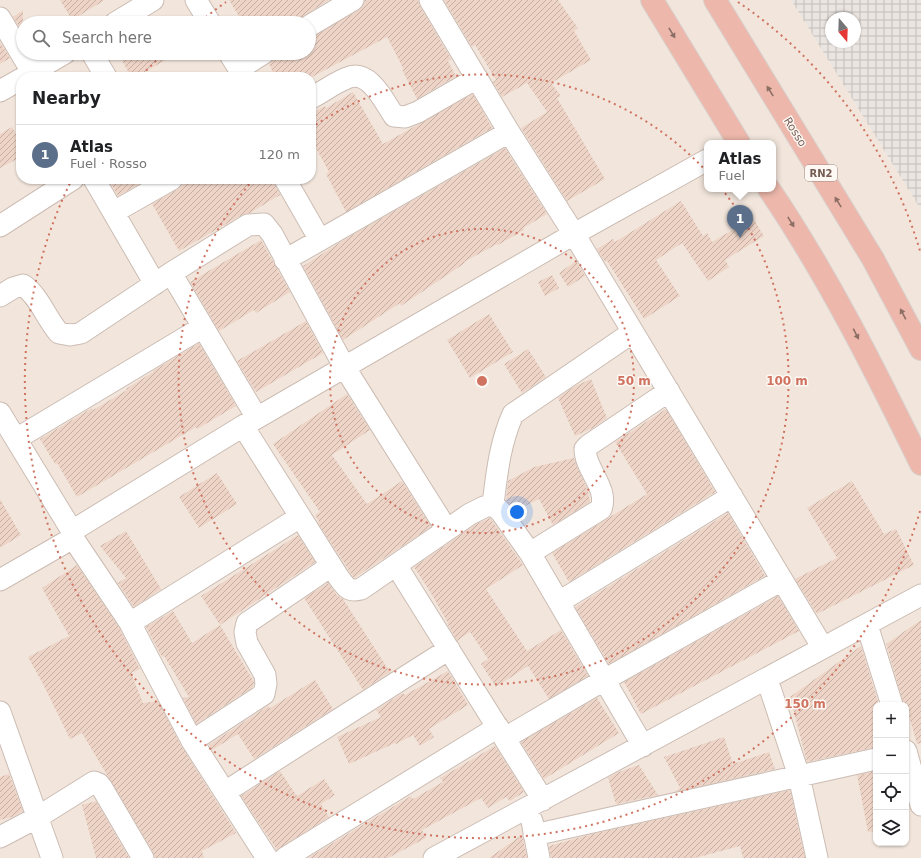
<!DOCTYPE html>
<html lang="en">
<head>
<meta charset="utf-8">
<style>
  body { margin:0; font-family:"DejaVu Sans",sans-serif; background:#f2f2f2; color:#202124 }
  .controls { position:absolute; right:12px; bottom:12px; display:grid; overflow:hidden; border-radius:8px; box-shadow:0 1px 3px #0004 }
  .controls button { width:36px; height:36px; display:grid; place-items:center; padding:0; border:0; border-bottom:1px solid #e0e0e0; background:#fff; color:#202124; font:20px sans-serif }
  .compass { position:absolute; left:825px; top:12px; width:36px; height:36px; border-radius:50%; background:#fff; box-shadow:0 1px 3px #0004; rotate:161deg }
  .you { position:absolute; left:517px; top:512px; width:14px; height:14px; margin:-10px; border:3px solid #fff; border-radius:50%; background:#1a73e8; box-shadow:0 0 0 6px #1a73e833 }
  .badge { display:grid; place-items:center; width:26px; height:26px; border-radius:50%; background:#111827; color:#fff; font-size:13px; font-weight:700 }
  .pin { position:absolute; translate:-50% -33px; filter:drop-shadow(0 1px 2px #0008) }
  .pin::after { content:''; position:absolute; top:21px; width:14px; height:12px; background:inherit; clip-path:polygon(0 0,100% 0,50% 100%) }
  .popup { position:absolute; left:704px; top:140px; width:72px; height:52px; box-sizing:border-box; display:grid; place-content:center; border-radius:8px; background:#fff; filter:drop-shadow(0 1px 3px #0005); font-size:13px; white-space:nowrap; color:#757577 }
  .popup b { font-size:15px; color:#202124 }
  .popup::after { content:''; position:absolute; left:50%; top:100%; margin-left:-8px; border:8px solid transparent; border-top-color:#fff }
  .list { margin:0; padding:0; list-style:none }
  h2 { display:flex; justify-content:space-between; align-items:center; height:52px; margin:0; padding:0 16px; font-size:17px }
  h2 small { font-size:13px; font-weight:400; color:#757577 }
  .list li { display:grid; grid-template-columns:26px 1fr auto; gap:12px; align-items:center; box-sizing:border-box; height:60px; padding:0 16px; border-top:1px solid #e0e0e0 }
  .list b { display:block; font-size:15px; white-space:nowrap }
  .list p { margin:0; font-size:13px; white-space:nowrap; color:#757577 }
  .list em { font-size:13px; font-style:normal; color:#757577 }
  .icon { flex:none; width:22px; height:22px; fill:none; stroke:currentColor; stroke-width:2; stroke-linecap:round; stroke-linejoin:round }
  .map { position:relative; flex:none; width:921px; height:858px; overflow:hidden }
  .search { position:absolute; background:#fff; box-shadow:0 1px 3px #0004; left:16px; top:16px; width:300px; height:44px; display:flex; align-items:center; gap:10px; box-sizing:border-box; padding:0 14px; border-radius:22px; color:#757577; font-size:15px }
  .panel { position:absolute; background:#fff; box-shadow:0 1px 3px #0004; left:16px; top:72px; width:300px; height:112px; border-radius:16px }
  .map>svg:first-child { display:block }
</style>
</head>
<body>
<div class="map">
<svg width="921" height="858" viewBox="0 0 921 858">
  <defs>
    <pattern id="industrial-grid" width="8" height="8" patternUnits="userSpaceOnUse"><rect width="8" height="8" fill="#ebe5e1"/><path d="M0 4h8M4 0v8" fill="none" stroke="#c3bdb9"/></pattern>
    <pattern id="building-hatch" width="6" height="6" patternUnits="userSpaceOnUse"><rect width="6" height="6" fill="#edd4c7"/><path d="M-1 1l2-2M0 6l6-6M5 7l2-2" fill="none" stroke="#c5afa4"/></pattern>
  </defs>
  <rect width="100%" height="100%" fill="#fbf4ec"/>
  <path fill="#f2e6dc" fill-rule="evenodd" d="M0 0H791L921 210V858H0ZM23 23H309V53H23ZM21 77H311V179H21ZM707 143H773V189H707ZM876 705H906V843H876Z"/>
  <path fill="url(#industrial-grid)" fill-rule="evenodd" d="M791 0H921V210ZM831 18H855V42H831Z"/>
  <path fill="url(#building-hatch)" d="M60 0H105L72 20Z
    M229 0H329L303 16 299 20 298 23H243Z
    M365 0H418L420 6 451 59 448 61 456 76 417 99 402 70H404L387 37 312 77H275L269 64 275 57 283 53H309V39L359 10 363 6Z
    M444 0H558L578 28 574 31 591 60 551 83 561 96 557 98 605 179 567 201 521 128 547 112 527 83 502 97 493 82 496 80 475 45 472 47Z
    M23 10V33L13 17Z
    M0 42 10 58 0 64Z
    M118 53H178L136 77H131Z
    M353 92 383 144 473 94 492 128 346 212 326 174 329 172 311 139V113L325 106 326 108Z
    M12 127 21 143V157L0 168V134Z
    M505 148 547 214 523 228 524 230 498 245 497 244 464 262 465 263 401 306 400 303 343 340 303 266 347 238Z
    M108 179H148L118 196Z
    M184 179H273L275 185 280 195 250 213 242 215 179 251 152 204 178 189 183 185Z
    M681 201 703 236 707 233 712 242 753 218 764 236 725 260 729 267 708 281 682 243 656 260 680 296 644 319 607 261 605 262 597 249 613 239 615 242Z
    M261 240 290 292 256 313 254 310 219 331 190 282Z
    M576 261 585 276 568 287 559 273Z
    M552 275 559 288 545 296 538 282Z
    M489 314 513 352 470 378 447 340Z
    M306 321 323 353 256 392 237 361Z
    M199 343 236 406 197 429 196 427 77 497 57 463 55 464 40 439 92 408 93 410 127 390 126 389 153 372V371Z
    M528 349 546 377 522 393 504 364Z
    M591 379 607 418 593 428 575 436 558 398 575 386Z
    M347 394 370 430 332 455 367 504 402 481 431 527 354 578 318 523 319 522 315 515 320 512 273 444Z
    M666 409 715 492 569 582 552 553 647 494 615 442Z
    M574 458 578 469 588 491 590 502 553 525 539 499 515 511 506 500 508 481 534 467Z
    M217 473 237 504 199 528 179 497Z
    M852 481 884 534 896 529 914 565 817 614 795 579 837 558 807 508Z
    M0 499 21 535 0 548Z
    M728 513 765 576 609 664 575 607Z
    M490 518 523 565 486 589 527 651 561 630 588 676 549 699 528 666 496 687 481 664 488 659 470 632 457 641 447 623H448L429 590 414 567 476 524Z
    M126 531 161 589 134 607 118 583 126 578 100 546Z
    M298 535 315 562 220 625 201 596Z
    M77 565 120 629 140 669 131 673 143 703 158 701 182 747 236 833 202 851 204 858H155L153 852 82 733 70 739 43 684 28 657 69 636 42 588Z
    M328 583 337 595 343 599 390 672 363 690 304 598Z
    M778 596 799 631 641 714 624 682Z
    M173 611 192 643 220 625 254 682 253 687 196 724 183 698 189 697 164 656 162 657 146 627Z
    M921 620V743L917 744 906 705H904L886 644Z
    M861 646 879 705H876V747L807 762 790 697Z
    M448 671 468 705 429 729 434 737 420 746 413 735 396 744 395 743 349 764 337 737 381 717 376 710 403 693 405 695Z
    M315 680 333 709 254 759 238 734 212 750 209 745 268 706 270 708Z
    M597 698 619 733 544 779 521 742Z
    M724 737 733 764 769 752 775 769 674 792 680 788 664 757Z
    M495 746 524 792 510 801 506 797 488 808 481 798 422 830 426 838 388 858H308L411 796 413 799 443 782 440 778Z
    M639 765 658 795 616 804 608 778 616 773Z
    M280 771 297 796 324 779 335 795 321 804 329 817 277 850 241 796Z
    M876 771V831L868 832 857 775Z
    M9 774 23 811 12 817 0 820V777Z
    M790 790 805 858H743L740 846 695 858H551L549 846 592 834Z
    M96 801 129 858H96L82 805Z
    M522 835 527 858H489Z"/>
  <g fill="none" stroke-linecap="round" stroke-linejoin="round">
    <g stroke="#ccbcb3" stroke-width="23">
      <path id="street" d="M196 0 210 23
        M430 0 509 132 574 234 823 648
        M0 18 32 72
        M115 23 153 0
        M309 26 353 0
        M92 53 106 77
        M229 53 244 77
        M239 69 264 53
        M24 77 65 53
        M0 91 21 79
        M311 98C323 92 334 83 347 78 369 68 384 101 394 116L405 117 418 112 477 78
        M94 179 155 284
        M285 179 320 240
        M114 212 172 179
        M0 226 73 179
        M285 260 509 132
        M171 273 257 418
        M0 296 13 288 23 285C39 296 46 318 59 333L70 335 81 333 171 273 248 225 264 224 272 234 345 368 447 530
        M0 413 72 531
        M243 426 339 578C347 588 348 592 361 589L470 514 484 507 493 504 501 512 530 553 643 746
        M16 439 203 327
        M493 504C497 472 500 443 513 414L633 332
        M73 538 130 623 192 741 267 858
        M530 553 601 509C609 488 585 470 585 449L589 445 669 391
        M396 565 543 800
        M0 580 73 538 72 531 243 426 574 234 707 160
        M559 602 732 496
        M130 623 300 517
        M867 625 892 705
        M767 679 799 776 817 858
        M0 712 52 858
        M505 738 604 680 782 580
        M192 741 264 694 266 684 265 675 247 643 245 632 247 623 331 566
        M906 751 921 805
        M225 792 449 649
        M532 821 539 858
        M534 835 876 759
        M0 837 38 817 94 782 99 784 102 788 143 858
        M285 858 498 727
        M434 858 921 595"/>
    </g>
    <g stroke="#d8d1cf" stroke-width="24">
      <path id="highway" d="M652 0 739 143
        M715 0 873 259 921 349
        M769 189C828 276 875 370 921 464"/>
    </g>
    <use href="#street" stroke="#fff" stroke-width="21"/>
    <use href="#highway" stroke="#edb8ab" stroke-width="22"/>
  </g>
  <defs><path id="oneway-solid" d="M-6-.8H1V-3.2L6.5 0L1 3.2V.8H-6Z"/></defs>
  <g fill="#8c6e64">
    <use href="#oneway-solid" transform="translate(672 33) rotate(59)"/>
    <use href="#oneway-solid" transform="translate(770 91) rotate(-122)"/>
    <use href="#oneway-solid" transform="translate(838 202) rotate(-122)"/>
    <use href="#oneway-solid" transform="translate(791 222) rotate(58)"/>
    <use href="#oneway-solid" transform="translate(903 314) rotate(-118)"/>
    <use href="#oneway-solid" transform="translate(856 334) rotate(63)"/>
  </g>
  <g fill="none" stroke="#d07260" stroke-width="2" stroke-dasharray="2 4">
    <circle cx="482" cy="381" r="152"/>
    <path d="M311 128A305 305 0 1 1 252 181"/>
    <path d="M920 511A457 457 0 1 1 71 181M142 75A457 457 0 0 1 162 55M201 21A457 457 0 0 1 226 2M738 2A457 457 0 0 1 920 251"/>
  </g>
  <g text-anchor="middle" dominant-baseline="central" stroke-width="3" stroke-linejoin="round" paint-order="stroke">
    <rect fill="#fdf8f3" stroke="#9d8a82" stroke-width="1" x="805" y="165" width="32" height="16" rx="3"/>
    <g font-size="10" font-weight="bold" fill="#745b52">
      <text x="821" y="173">RN2</text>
    </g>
    <g font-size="11" fill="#745b52" stroke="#fdf8f3">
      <text transform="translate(795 132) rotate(58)">Rosso</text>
    </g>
  </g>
  <circle cx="482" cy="381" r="6" fill="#d07260" stroke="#fdf8f3" stroke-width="2"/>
  <g font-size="12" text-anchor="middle" font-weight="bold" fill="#d07260" stroke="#fdf8f3" stroke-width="3" stroke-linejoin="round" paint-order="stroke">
    <text x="634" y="385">50 m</text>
    <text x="787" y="385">100 m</text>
    <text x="805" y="708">150 m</text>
  </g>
</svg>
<div class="controls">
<button>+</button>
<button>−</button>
<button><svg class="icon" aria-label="locate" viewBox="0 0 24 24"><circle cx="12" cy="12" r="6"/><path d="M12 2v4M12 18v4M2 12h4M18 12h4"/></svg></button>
<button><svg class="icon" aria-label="layers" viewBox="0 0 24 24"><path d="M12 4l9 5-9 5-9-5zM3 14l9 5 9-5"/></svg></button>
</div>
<svg class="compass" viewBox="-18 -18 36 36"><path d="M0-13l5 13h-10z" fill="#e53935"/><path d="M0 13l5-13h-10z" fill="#757577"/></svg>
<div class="you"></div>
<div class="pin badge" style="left:740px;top:238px;background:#5c6f8a">1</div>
<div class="popup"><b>Atlas</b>Fuel</div>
<div class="search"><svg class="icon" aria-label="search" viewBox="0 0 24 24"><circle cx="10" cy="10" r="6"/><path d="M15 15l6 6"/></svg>Search here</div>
<section class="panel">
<h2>Nearby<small></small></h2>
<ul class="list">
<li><span class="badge" style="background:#5c6f8a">1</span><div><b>Atlas</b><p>Fuel · Rosso</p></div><em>120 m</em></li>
</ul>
</section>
</div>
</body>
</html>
